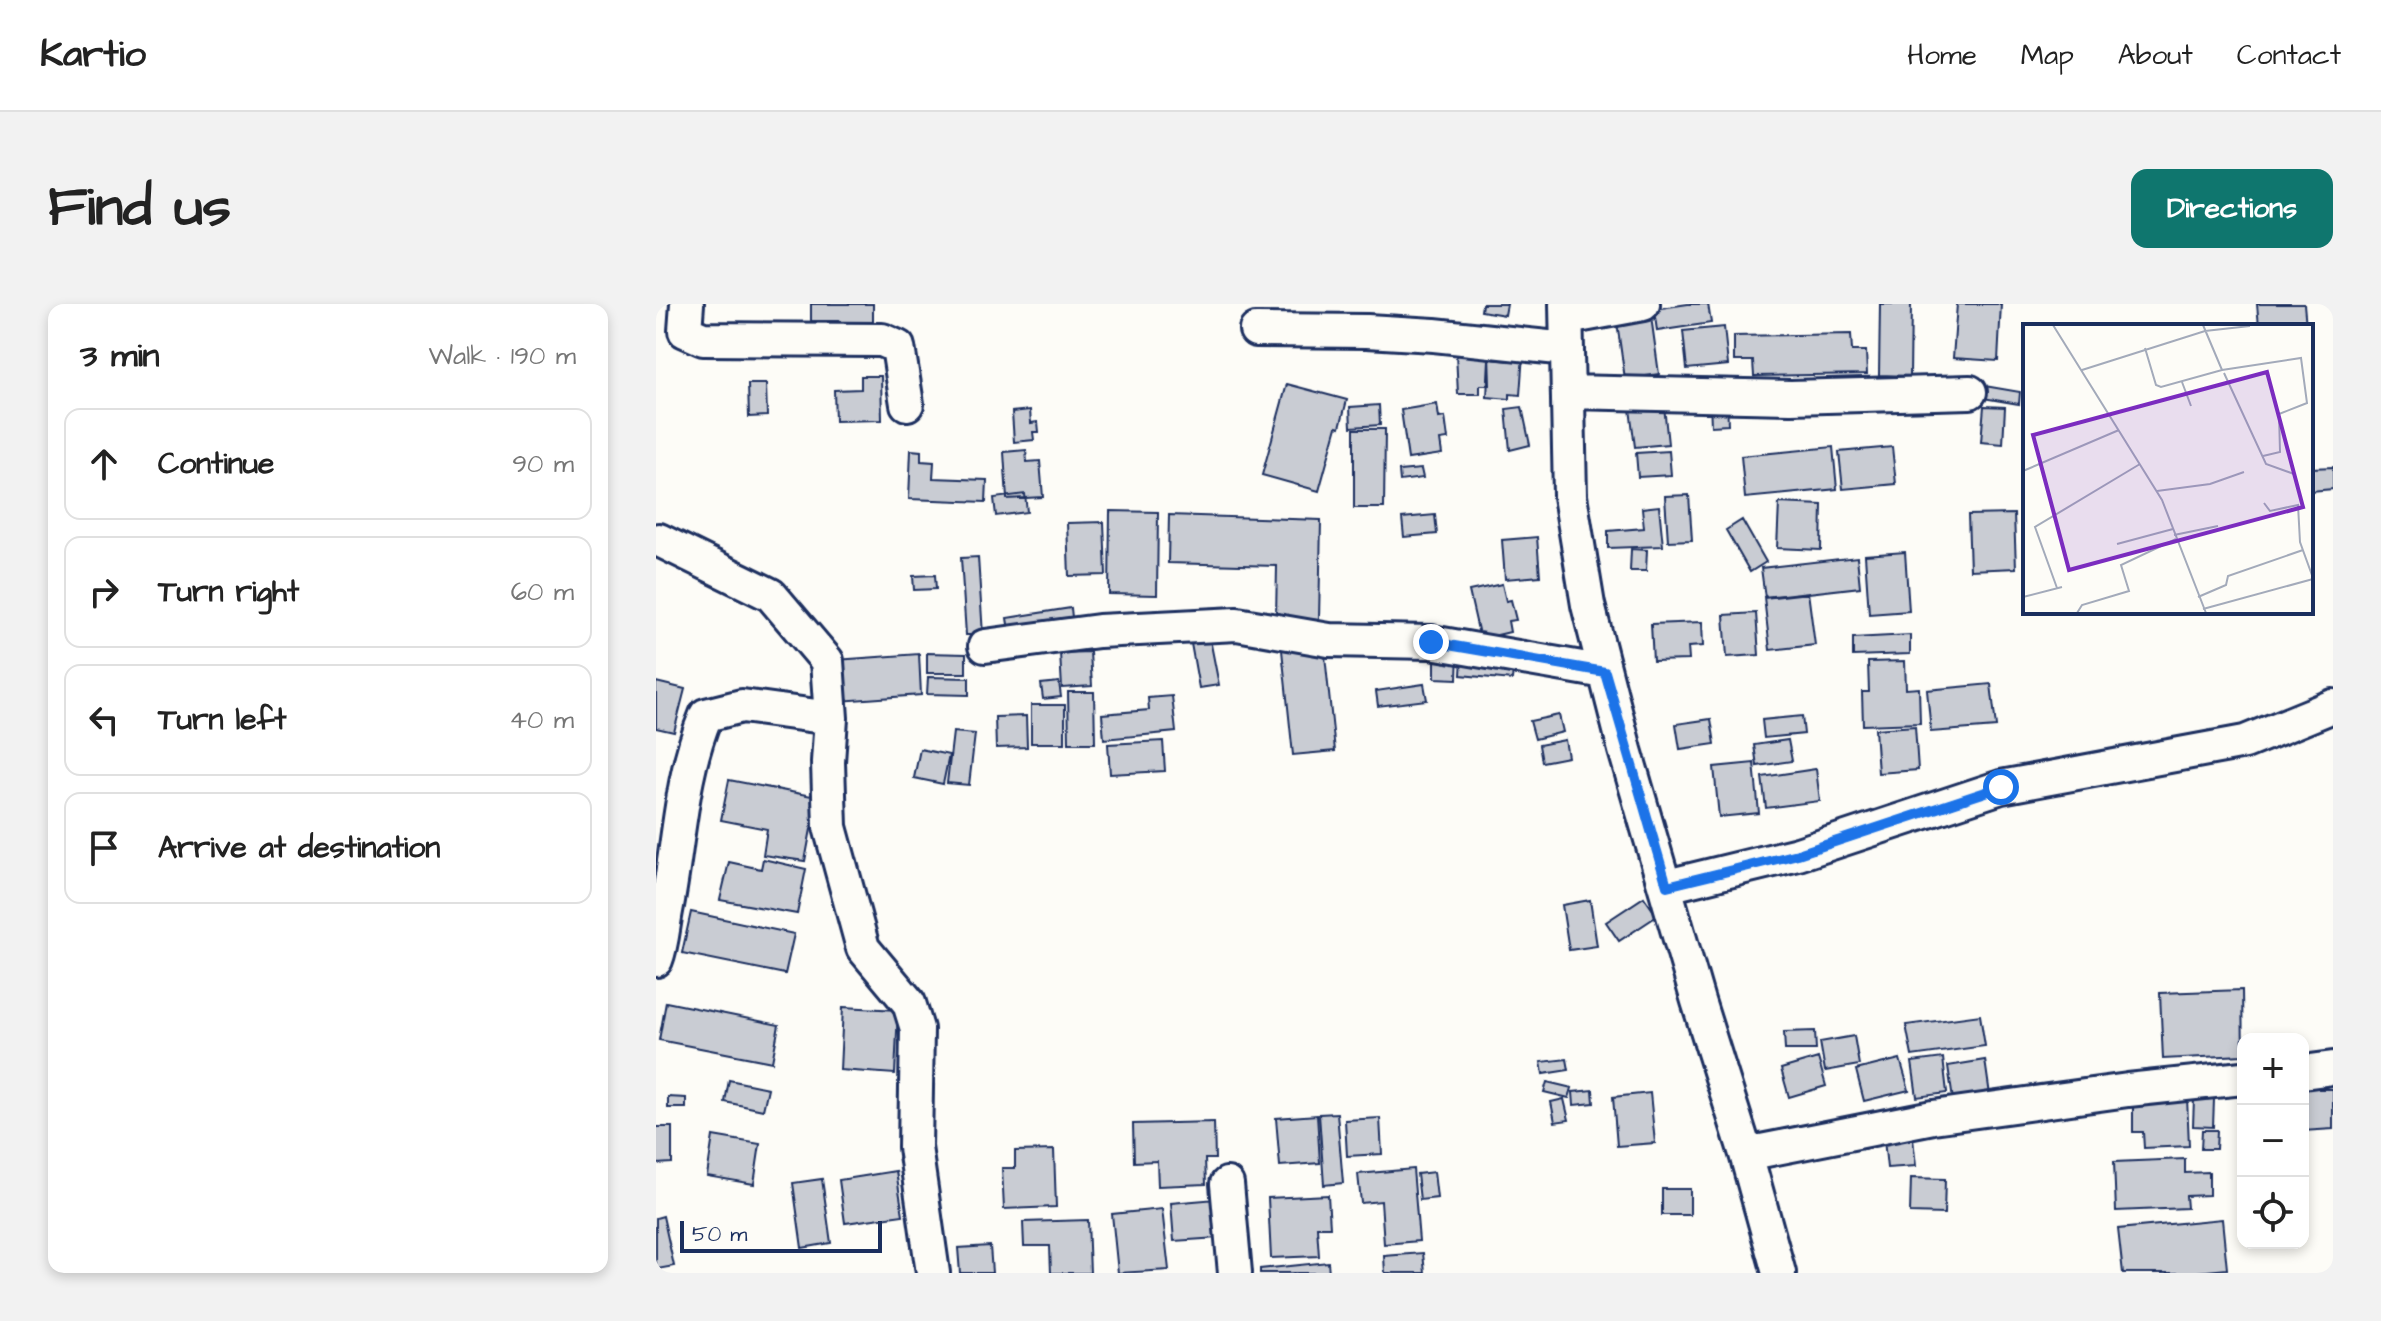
<!DOCTYPE html>
<html lang="en">
<head>
<meta charset="utf-8">
<style>
  body { margin:0; font-family:"Architects Daughter",sans-serif; background:#f2f2f2; color:#222 }
  .controls { position:absolute; right:24px; bottom:24px; display:grid; overflow:hidden; border-radius:16px; box-shadow:0 4px 12px #0003 }
  .controls button { width:72px; height:72px; display:grid; place-items:center; padding:0; border:0; border-bottom:2px solid #e0e0e0; background:#fff; color:#222; font:40px sans-serif }
  .scale { position:absolute; left:24px; bottom:20px; width:202px; box-sizing:border-box; padding-left:8px; border:4px solid #1b2f5e; border-top:0; font-size:22px; line-height:28px; white-space:nowrap; color:#1b2f5e; -webkit-text-stroke:6px #fdfcf7; paint-order:stroke }
  .stop { position:absolute; width:24px; height:24px; margin:-18px; border:6px solid #1a73e8; border-radius:50%; background:#fff }
  .stop.end { background:#1a73e8; border-color:#fff; box-shadow:0 2px 8px #0008 }
  .list { margin:0; padding:0; list-style:none }
  h2 { display:flex; justify-content:space-between; align-items:center; height:104px; margin:0; padding:0 32px; font-size:34px }
  h2 small { font-size:26px; font-weight:400; color:#767676 }
  .list li { display:grid; grid-template-columns:52px 1fr auto; gap:24px; align-items:center; box-sizing:border-box; height:112px; margin:0 16px 16px; padding:0 16px; border:2px solid #e0e0e0; border-radius:16px }
  .list b { display:block; font-size:30px; white-space:nowrap }
  .list em { font-size:26px; font-style:normal; color:#767676 }
  .icon { flex:none; width:44px; height:44px; fill:none; stroke:currentColor; stroke-width:2; stroke-linecap:round; stroke-linejoin:round }
  .map { position:relative; flex:none; width:1677px; height:969px; overflow:hidden; border-radius:16px }
  header { display:flex; align-items:center; gap:48px; box-sizing:border-box; height:112px; padding:0 40px; background:#fff; border-bottom:2px solid #e0e0e0 }
  header strong { font-size:38px }
  nav { display:flex; gap:44px; margin-inline-start:auto; font-size:28px }
  .intro { display:flex; align-items:center; justify-content:space-between; box-sizing:border-box; height:192px; padding:0 48px }
  h1 { margin:0; font-size:56px }
  .button { padding:20px 36px; border-radius:16px; background:#0f766e; color:#fff; font-size:28px; font-weight:700 }
  main { display:flex; gap:48px; padding:0 48px }
  aside { flex:1; background:#fff; border-radius:16px; box-shadow:0 4px 12px #0003 }
  .map>svg:first-child { display:block }
</style>
</head>
<body>
<header>
<strong>Kartio</strong>
<nav><a>Home</a><a>Map</a><a>About</a><a>Contact</a></nav>
</header>
<div class="intro"><h1>Find us</h1><a class="button">Directions</a></div>
<main>
<aside>
<h2>3 min<small>Walk · 190 m</small></h2>
<ul class="list">
<li><svg class="icon" aria-label="ahead" viewBox="0 0 24 24"><path d="M12 20V5M6 11l6-6 6 6"/></svg><div><b>Continue</b></div><em>90 m</em></li>
<li><svg class="icon" aria-label="right" viewBox="0 0 24 24"><path d="M7 20v-9h11M14 6l5 5-5 5"/></svg><div><b>Turn right</b></div><em>60 m</em></li>
<li><svg class="icon" aria-label="left" viewBox="0 0 24 24"><path d="M17 20v-9H6M10 6l-5 5 5 5"/></svg><div><b>Turn left</b></div><em>40 m</em></li>
<li><svg class="icon" aria-label="arrive" viewBox="0 0 24 24"><path d="M6 21V4h12l-3 4 3 4H6"/></svg><div><b>Arrive at destination</b></div></li>
</ul>
</aside>
<div class="map">
<svg width="1677" height="969" viewBox="0 0 1677 969">
  <rect width="100%" height="100%" fill="#fdfcf7"/>
  <filter id="ink" filterUnits="userSpaceOnUse"><feTurbulence type="fractalNoise" baseFrequency=".0125" numOctaves="2"/><feDisplacementMap in="SourceGraphic" scale="16" xChannelSelector="R" yChannelSelector="G"/><feConvolveMatrix kernelMatrix="1 2 1 2 8 2 1 2 1" color-interpolation-filters="sRGB"/></filter>
  <g filter="url(#ink)">
    <path fill="#c9ccd3" stroke="#1b2f5e" stroke-width="2" d="M155 0H217V25H183L182 17H155Z
      M826 0H851L849 11 825 7Z
      M1032 0H1052L1055 19 1001 27 998 5Z
      M1224 0H1255L1254 72 1223 71Z
      M1301 0H1345L1342 57 1297 54Z
      M1601 0H1648L1650 22H1603Z
      M994 5 1003 70 969 75 960 11Z
      M1068 23 1072 61 1031 65 1027 27Z
      M1195 30 1196 47H1210L1211 70 1098 72 1097 57H1078V32Z
      M833 48 834 81H824V90H802L800 49Z
      M857 49 867 50 864 91 854 90V95L831 93 833 55 856 57Z
      M205 72H225L226 116 179 117 178 86 205 85Z
      M92 80H110L111 112 93 113Z
      M631 80 691 96 684 123 681 122 663 187 606 171Z
      M1323 81 1364 88 1363 100 1321 93Z
      M1071 96 1072 121 1055 122 1054 97Z
      M781 100 783 114 789 113 792 135 784 136 786 150 752 155 745 106Z
      M723 101 724 121 695 123 694 103Z
      M1008 102 1012 140 979 143 974 105Z
      M1328 102 1349 103 1347 140 1325 138Z
      M866 103 874 141 854 146 850 105Z
      M374 106 375 119 382 118 383 128H377L378 136 358 138 356 108Z
      M698 125H729L728 204H698Z
      M1177 143 1181 185 1089 194 1085 152Z
      M1236 143 1240 180 1187 185 1183 148Z
      M255 146 265 147V157L278 158 277 174 331 176 330 198 253 195Z
      M370 146 371 158 384 157 387 193 351 195 348 148Z
      M1013 147 1015 171 982 173 980 149Z
      M1677 163V185L1655 187V164Z
      M765 165 767 174 744 177 743 167Z
      M369 190 371 208 340 212 338 194Z
      M1033 191 1036 236 1012 237 1009 192Z
      M1123 199 1166 201 1165 246 1121 244Z
      M1003 202 1007 242 952 244V227L988 224 986 204Z
      M454 207 502 208 501 291 453 290Z
      M1358 210 1360 264 1314 266 1312 211Z
      M513 211 665 216 663 316 620 314 621 262 512 259Z
      M779 211 781 230 748 233 746 214Z
      M1086 216 1110 258 1094 268 1070 226Z
      M448 218 450 271 413 272 411 219Z
      M881 233 884 272 849 275 846 236Z
      M975 245 991 246 990 267H974Z
      M1249 248 1253 307 1213 310 1209 251Z
      M322 253 327 331H310L305 254Z
      M1201 253 1204 283 1109 294 1105 264Z
      M279 271 280 285 258 286 257 272Z
      M846 280 850 297 855 296 860 316 852 317 854 328 824 335 813 287Z
      M1152 288 1159 341 1114 346 1108 293Z
      M415 304 417 323 354 333 351 314Z
      M1100 309 1103 351 1071 353 1068 311Z
      M1046 318 1047 342 1032 343 1033 356 997 357 995 320Z
      M553 330 563 381 543 384 534 334Z
      M1254 331V350L1197 352V334Z
      M668 342 679 447 637 451 626 346Z
      M779 346 802 347 801 375 779 374Z
      M434 348 436 382 406 384 404 349Z
      M271 349 310 350V369H271Z
      M263 350 265 391 183 397 180 356Z
      M806 353 858 357 856 376 805 371Z
      M1249 357 1250 385 1263 384 1264 419 1207 421 1206 388H1213L1212 358Z
      M272 373 313 374V391L271 390Z
      M0 378 29 385 18 428 0 424Z
      M403 378 405 393 387 395 385 380Z
      M768 380 771 396 722 402 720 387Z
      M1335 380 1340 423 1275 428 1271 386Z
      M412 388H438L439 439H413Z
      M516 392 520 428 448 435 446 410 493 406 492 394Z
      M375 401H409V439H375Z
      M903 411 907 428 879 435 874 417Z
      M370 412 371 443 340 444 339 413Z
      M1146 412 1148 430 1108 434 1106 416Z
      M1055 415 1059 440 1024 445 1020 420Z
      M1259 422 1262 466 1222 469 1219 425Z
      M297 428 319 430 313 481 291 479Z
      M909 436 912 453 886 458 883 441Z
      M1132 436 1136 457 1101 462 1098 441Z
      M507 437 509 467 454 470 452 440Z
      M264 445 293 451 287 480 258 474Z
      M1098 459 1103 509 1063 513 1058 463Z
      M1160 465 1164 497 1110 504 1106 473Z
      M73 476 161 493 149 557 107 551 111 525 65 516Z
      M107 555 150 565 141 610 64 596 73 558 105 565Z
      M988 593 1001 612 963 637 950 618Z
      M934 596 941 642 913 646 906 601Z
      M35 608 138 630 129 670 26 649Z
      M1586 686 1587 751 1507 755 1504 689Z
      M10 698 123 721 116 758 3 736Z
      M187 703 242 706 239 770 184 766Z
      M1324 711 1329 742 1256 752 1250 721Z
      M1159 727 1160 746H1129L1128 728Z
      M1198 732 1203 761 1169 767 1164 738Z
      M1162 754 1170 782 1133 793 1125 765Z
      M1287 754 1291 789 1261 793 1256 758Z
      M911 755 913 766 887 770 885 758Z
      M1244 755 1253 786 1208 797 1200 766Z
      M1329 756 1334 791 1297 796 1292 762Z
      M73 776 112 784 107 806 69 798Z
      M891 778 916 784 913 794 888 788Z
      M1647 779H1663V785H1677V825L1647 827Z
      M937 786 938 799 918 801 917 788Z
      M994 789 999 839 961 842 957 793Z
      M12 793 30 794V804H12Z
      M1531 793 1533 842 1488 844 1487 828H1477V797Z
      M1538 794 1558 795 1557 823 1537 822Z
      M908 795 913 816 899 818 895 798Z
      M681 809 687 879 668 881 663 810Z
      M661 811 664 859 624 862 620 814Z
      M724 814 726 850 691 852 689 816Z
      M558 818 559 855H549L550 880 502 882 501 857 478 858 477 820Z
      M0 823H16V859L0 860Z
      M1546 826H1561L1560 845H1545Z
      M57 832 104 840 98 880 51 872Z
      M1257 834 1260 862 1231 864 1228 836Z
      M398 846 400 903 348 905 346 864H359V847Z
      M1529 855V869L1553 868V891L1530 892 1531 904 1460 907 1458 858Z
      M757 865 763 937 728 940 725 897 705 899 702 870Z
      M240 867 247 911 189 919 183 876Z
      M778 868 781 894 764 896 761 870Z
      M1255 874 1289 875 1288 910 1254 909Z
      M166 875 175 939 146 944 137 879Z
      M1006 885H1034V911H1006Z
      M672 891 674 923H661L663 952 615 954 612 894Z
      M560 895 562 934 518 937 515 899Z
      M506 905 513 966 462 969 456 910Z
      M7 912 18 962 1 965 0 969V914Z
      M1566 915 1571 965 1531 969H1467L1462 925Z
      M432 916 434 969H395L394 942H368L367 918Z
      M334 942 336 969H304L302 944Z
      M767 949 769 969H729L728 952Z
      M672 958 673 969H604V965Z"/>
    <g fill="none" stroke-linecap="round" stroke-linejoin="round">
      <g stroke="#1b2f5e" stroke-width="38">
        <path id="minor" d="M31 0 29 27 47 35 226 36 242 43 251 100
          M910 0 914 192 932 301 969 446 1042 697 1090 850 1123 969
          M911 14 987 0
          M600 26 711 27 778 31 911 45
          M913 88 1135 93 1314 88
          M3 236 115 291 171 357 175 414 172 458 174 523 207 644 253 699 261 725 259 843 277 969
          M329 342 443 327 581 320 673 336 775 338 949 368
          M1011 582 1142 550 1345 483 1589 438 1677 402
          M0 656C6 641 7 623 10 607 23 541 24 473 50 411L86 402 175 414
          M1647 768 1677 764
          M1090 850 1277 813 1472 786 1587 774
          M571 880 579 969"/>
      </g>
      <use href="#minor" stroke="#fdfcf7" stroke-width="32"/>
    </g>
  </g>
  <g fill="none" stroke-linecap="round" stroke-linejoin="round" filter="url(#ink)">
    <path stroke="#1a73e8" stroke-width="10" d="M775 338 949 368 1011 582 1142 550 1345 483"/>
  </g>
  <g transform="translate(1367 20)">
    <rect width="290" height="290" fill="#fdfcf7"/>
    <path fill="none" stroke="#a3aaba" stroke-width="2" d="M30 1 139 176 183 289M180 1 199 46M122 24 133 61 138 63 199 46 278 34 284 79 256 90 257 128 240 132M59 46 182 7 227 2M201 49 243 140 271 150M159 58 168 82M0 147 96 106M134 167 187 160 221 148M241 179 247 187 275 181 277 218 290 254M151 211 195 202M94 220 150 205M34 264 12 203 117 140M0 273 39 263M175 273 203 261 205 252 280 226M180 285 290 255M54 289 59 281 106 267 98 241 153 215"/>
    <path fill="#7b2cbf" fill-opacity="0.15" stroke="#7b2cbf" stroke-width="4" d="M244 48 280 183 46 246 10 111Z"/>
    <rect width="290" height="290" fill="none" stroke="#1b2f5e" stroke-width="4"/>
  </g>
</svg>
<div class="controls">
<button>+</button>
<button>−</button>
<button><svg class="icon" aria-label="locate" viewBox="0 0 24 24"><circle cx="12" cy="12" r="6"/><path d="M12 2v4M12 18v4M2 12h4M18 12h4"/></svg></button>
</div>
<div class="scale">50 m</div>
<div class="stop" style="left:1345px;top:483px"></div>
<div class="stop end" style="left:775px;top:338px"></div>
</div>
</main>
</body>
</html>
